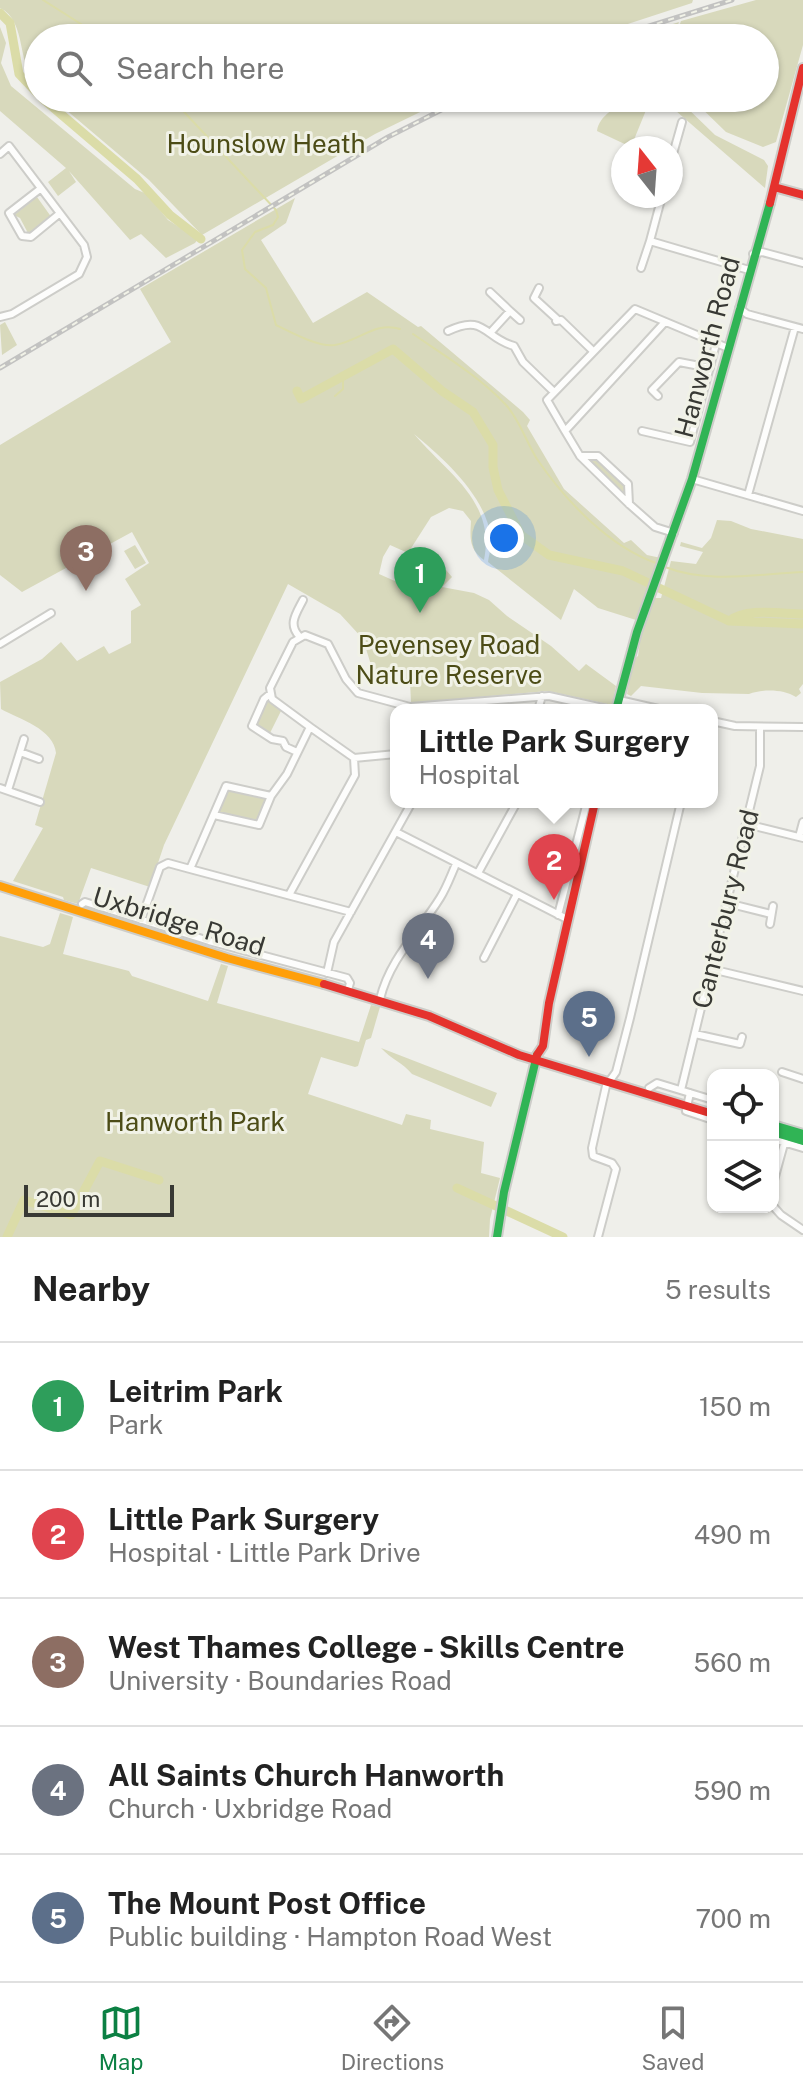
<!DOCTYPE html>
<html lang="en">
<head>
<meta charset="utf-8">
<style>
  body { margin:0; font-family:"Public Sans",sans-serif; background:#f2f2f2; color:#222 }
  .controls { position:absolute; right:24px; bottom:24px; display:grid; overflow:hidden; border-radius:16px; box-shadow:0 2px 6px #0004 }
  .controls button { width:72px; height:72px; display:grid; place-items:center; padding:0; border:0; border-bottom:2px solid #e0e0e0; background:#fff; color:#222; font:40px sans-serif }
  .compass { position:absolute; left:611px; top:136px; width:72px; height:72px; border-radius:50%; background:#fff; box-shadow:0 2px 6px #0004; rotate:343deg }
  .scale { position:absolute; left:24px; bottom:20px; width:150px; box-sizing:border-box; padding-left:8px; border:4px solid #383934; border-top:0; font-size:22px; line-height:28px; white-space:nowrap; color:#383934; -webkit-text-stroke:6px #f1f2e7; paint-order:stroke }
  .you { position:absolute; left:504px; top:538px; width:28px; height:28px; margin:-20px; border:6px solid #fff; border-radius:50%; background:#1a73e8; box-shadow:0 0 0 12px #1a73e833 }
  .badge { display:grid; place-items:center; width:52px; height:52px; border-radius:50%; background:#0b8043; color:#fff; font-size:26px; font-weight:700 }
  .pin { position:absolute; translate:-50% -66px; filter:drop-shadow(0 2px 4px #0008) }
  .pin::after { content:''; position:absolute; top:42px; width:28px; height:24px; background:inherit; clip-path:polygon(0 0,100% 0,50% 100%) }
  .popup { position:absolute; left:390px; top:704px; width:328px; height:104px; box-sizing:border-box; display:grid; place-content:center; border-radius:16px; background:#fff; filter:drop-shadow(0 2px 6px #0005); font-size:26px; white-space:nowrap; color:#767676 }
  .popup b { font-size:30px; color:#222 }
  .popup::after { content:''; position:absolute; left:50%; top:100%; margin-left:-16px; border:16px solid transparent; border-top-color:#fff }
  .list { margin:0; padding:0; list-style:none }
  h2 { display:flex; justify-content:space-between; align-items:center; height:104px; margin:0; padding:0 32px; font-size:34px }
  h2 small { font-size:26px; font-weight:400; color:#767676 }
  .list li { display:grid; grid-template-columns:52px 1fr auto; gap:24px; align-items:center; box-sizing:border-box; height:128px; padding:0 32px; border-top:2px solid #e0e0e0 }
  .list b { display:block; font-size:30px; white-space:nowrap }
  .list p { margin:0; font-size:26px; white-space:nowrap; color:#767676 }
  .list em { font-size:26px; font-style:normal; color:#767676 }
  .icon { flex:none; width:44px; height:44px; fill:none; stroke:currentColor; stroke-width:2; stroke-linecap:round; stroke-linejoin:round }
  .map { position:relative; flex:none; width:803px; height:1237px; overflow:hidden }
  .search { position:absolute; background:#fff; box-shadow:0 2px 6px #0004; left:24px; right:24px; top:24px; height:88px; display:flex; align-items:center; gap:20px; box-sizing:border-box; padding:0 28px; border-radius:44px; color:#767676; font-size:30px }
  .sheet { height:744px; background:#fff }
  nav { display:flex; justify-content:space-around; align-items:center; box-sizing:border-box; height:112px; border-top:2px solid #e0e0e0; background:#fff; font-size:22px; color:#767676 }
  nav a { display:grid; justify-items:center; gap:4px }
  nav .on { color:#0b8043 }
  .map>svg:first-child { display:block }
</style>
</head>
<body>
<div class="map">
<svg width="803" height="1237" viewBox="0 0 803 1237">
  <rect width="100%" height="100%" fill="#efefea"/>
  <path fill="#d8d9bc" d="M0 0H693L692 3 585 38H38V86C16 68 28 21 0 8Z
    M756 0H803V45L776 142 763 147 726 132 691 98H765V38H675L681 21Z
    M679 22 673 38H630Z
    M0 27 6 43 1 63 11 86 135 189 147 194 168 220 198 239 195 243 166 258 141 234 130 240 69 171 76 182 58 196 48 182 66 168 0 111Z
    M52 98H449L375 134 202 235 149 180Z
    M631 98H651L631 147 597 131C599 115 618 106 631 98Z
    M661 98H677L715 135 764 160 768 166 765 188Z
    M37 197 52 218 29 235 20 218 14 215Z
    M295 198 286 223 261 240 313 323 367 292 418 327 421 326 523 412 530 420 527 426 564 489 624 543 631 540 647 555 661 558 636 620 598 608 574 589 561 620 488 562C489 555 492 545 491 538 486 496 444 459 414 434 447 473 496 501 484 560 469 549 470 539 471 521L463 511 449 508 431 517 408 553 390 545 383 557 379 574 413 589 419 578 416 570 421 569 428 571 435 567 446 570 452 577 442 587 474 593 489 600 507 616 551 646 579 671 586 664 616 686 612 705 548 691 411 703 410 680H405L399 675 375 678 363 639 340 614 288 584 164 845 150 887 91 868 78 904 64 900 63 897 13 881 43 828 35 825 56 753C54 729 19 719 1 709L0 682 42 659 61 642 77 661 104 646 109 654 131 643V611L141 605 125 579 149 563 132 532 22 592 0 575V445L171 342 140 289Z
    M5 322 17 345 2 355 0 325Z
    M597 458 626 485V495L588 459Z
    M717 520 731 521 751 529 803 539V684L799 689 801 693 796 697C783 689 763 689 749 694L702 693 641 686 631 696 627 694 633 660 638 656 641 635 655 598H661L671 561 696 564 703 552 680 546 681 542 702 548 711 538Z
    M135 545 146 563 135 569 124 551Z
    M268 700 281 711 269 735 255 727 254 723 265 701Z
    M229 790 264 796 266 801 259 822 220 813 218 809Z
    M60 913 73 917 63 954 129 971 132 976 208 1001 221 964 228 966 217 1003 359 1042 371 1005 380 1007 371 1038 366 1040 358 1066 355 1067 321 1057 308 1094 402 1125 406 1114 431 1120 430 1129 484 1142 481 1173 500 1178 490 1219 489 1237H0V936L43 947 50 944Z
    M381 1048 497 1093 491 1107 412 1074C403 1063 391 1059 381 1048Z"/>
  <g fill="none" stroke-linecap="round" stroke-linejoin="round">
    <path stroke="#dbdca8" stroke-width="2" d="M43 0 103 38
      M171 98 276 210 278 217 273 225 255 232 242 250 245 269 266 288 276 325C290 332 320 348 335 345 359 341 376 321 400 329
      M413 334C445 356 480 377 506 405 520 420 526 442 537 459 565 500 608 546 656 563
      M335 396 343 389V376
      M665 567C708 584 759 574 803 572"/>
    <path stroke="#dbdca8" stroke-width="9" d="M0 13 10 23 19 74 38 94
      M42 98 137 179 170 215 201 239
      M297 391 301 399 393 349 442 391 473 412 493 445V467L498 490 521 535 549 555 623 571 729 621 803 624
      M729 621C748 607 781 614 803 614
      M457 1188 563 1237
      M7 1237 24 1200 71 1215 100 1161 159 1180"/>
    <g stroke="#cdcdc9" stroke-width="10">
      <path id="street" d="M0 154 9 146 84 245 87 257 79 274 12 314 0 317
        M671 161 682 122
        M40 189 9 213 22 236 31 237 59 214
        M662 196 650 241 749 270
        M753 254 762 252 803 263
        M641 268 650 241
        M539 288 534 298 558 320
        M490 292 510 311
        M739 308 747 314 803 329
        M556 321 561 320 593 351
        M665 322 565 431 580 456 629 504 655 527 674 533
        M448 331C485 313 484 338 514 346L523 362 554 392
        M491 332 510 311 520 320
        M658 396 652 390 679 362 710 368
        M565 431 547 400 635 309 728 348
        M642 431 690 442 716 344
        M580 456H598L628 484 629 504
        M692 479 803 511
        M748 495 795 327
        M299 636C288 624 296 614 303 600
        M0 644 51 613
        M270 694 264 699 252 726 272 739 283 741 286 747 297 752
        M619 700 663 710
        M538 710 542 696
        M712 721 735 726 803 727
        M310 727 354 758 396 754
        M20 752 39 759
        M0 788 40 802
        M8 790 24 739
        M214 815 259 825 271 796
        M746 824 803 838
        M396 832 567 919
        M799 837 803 822
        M190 869 351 912
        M478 873 517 802
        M289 895 355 775 354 758
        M727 903 771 914
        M82 904 85 902 209 941 347 978 350 983 348 990
        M558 915 587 802
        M141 920 160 867 168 863 190 869 226 786 271 796 287 774 310 727 272 699 270 688 293 642 305 635 328 644 346 679 358 693 410 707 549 696 612 710
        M770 924 773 906
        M484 958 517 894
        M711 969 803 991
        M327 973 334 942 412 802
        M380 999C390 958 419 932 440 898 447 887 451 875 456 864
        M695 1034 740 1044 742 1037
        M782 1072 803 1079
        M649 1088 657 1083 713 1100
        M681 1090 760 766V727
        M690 1093 686 1111 713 1120
        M773 1139 803 1148
        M773 1184 787 1133
        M773 1206 781 1215 803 1230
        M598 1237 616 1169 612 1163 593 1156 592 1148 606 1086 616 1072 630 1018 681 802"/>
    </g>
    <g stroke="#cdcdc9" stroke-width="12">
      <path id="fast" d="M616 710 637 632 692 479 770 203
        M773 1125 803 1134
        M773 1132 803 1141
        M497 1237 504 1192 537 1055"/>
    </g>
    <g stroke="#cdcdc9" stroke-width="12">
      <path id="slow" d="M0 886 227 958 324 984"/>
    </g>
    <g stroke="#cdcdc9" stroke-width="12">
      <path id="jam" d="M774 187 803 195
        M770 203 803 68
        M324 984 429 1016 519 1055 713 1114
        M537 1055 543 1046 549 1003 595 802"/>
    </g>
    <use href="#street" stroke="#fdfdfc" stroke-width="6"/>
    <use href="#fast" stroke="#30b455" stroke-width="8"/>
    <use href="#slow" stroke="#ff9f0a" stroke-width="8"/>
    <use href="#jam" stroke="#e5322d" stroke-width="8"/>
    <g stroke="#c2c2c1" stroke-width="5">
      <path id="rail" d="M611 38 732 0
        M0 368 388 137 465 98"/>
    </g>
    <use href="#rail" stroke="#f1f2e7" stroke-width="2" stroke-dasharray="6" stroke-linecap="butt"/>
  </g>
  <g text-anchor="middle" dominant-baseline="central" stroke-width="6" stroke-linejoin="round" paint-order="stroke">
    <g font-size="26" fill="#4c4c16" stroke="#f1f2e7">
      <text x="266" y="143">Hounslow Heath</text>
      <text x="449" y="644">Pevensey Road<tspan x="449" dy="30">Nature Reserve</tspan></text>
      <text x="195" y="1121">Hanworth Park</text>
    </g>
    <g font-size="26" fill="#383934" stroke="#f1f2e7">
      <text transform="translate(707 347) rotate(-75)">Hanworth Road</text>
      <text transform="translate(725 909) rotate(-76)">Canterbury Road</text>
      <text transform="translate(179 921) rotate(17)">Uxbridge Road</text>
    </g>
  </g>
</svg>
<div class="controls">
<button><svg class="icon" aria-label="locate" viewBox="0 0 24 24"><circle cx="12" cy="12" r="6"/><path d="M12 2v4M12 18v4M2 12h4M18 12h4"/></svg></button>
<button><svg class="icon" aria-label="layers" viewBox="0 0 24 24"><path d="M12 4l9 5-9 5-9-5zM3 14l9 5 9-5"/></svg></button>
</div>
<svg class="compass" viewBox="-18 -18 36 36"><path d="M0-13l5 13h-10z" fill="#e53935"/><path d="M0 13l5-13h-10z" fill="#767676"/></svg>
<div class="scale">200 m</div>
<div class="you"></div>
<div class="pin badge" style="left:420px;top:613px;background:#2e9e5b">1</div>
<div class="pin badge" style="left:554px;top:900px;background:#e0444e">2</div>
<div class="popup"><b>Little Park Surgery</b>Hospital</div>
<div class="pin badge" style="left:86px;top:591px;background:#8d6e63">3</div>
<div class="pin badge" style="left:428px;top:979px;background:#6b7280">4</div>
<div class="pin badge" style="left:589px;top:1057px;background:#5c6f8a">5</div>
<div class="search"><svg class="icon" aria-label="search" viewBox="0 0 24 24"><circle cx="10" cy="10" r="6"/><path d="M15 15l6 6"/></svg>Search here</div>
</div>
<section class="sheet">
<h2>Nearby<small>5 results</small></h2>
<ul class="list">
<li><span class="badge" style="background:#2e9e5b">1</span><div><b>Leitrim Park</b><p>Park</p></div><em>150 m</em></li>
<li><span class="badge" style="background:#e0444e">2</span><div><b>Little Park Surgery</b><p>Hospital · Little Park Drive</p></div><em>490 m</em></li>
<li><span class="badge" style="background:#8d6e63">3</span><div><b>West Thames College - Skills Centre</b><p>University · Boundaries Road</p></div><em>560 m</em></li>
<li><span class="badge" style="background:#6b7280">4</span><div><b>All Saints Church Hanworth</b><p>Church · Uxbridge Road</p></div><em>590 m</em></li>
<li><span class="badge" style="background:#5c6f8a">5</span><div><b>The Mount Post Office</b><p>Public building · Hampton Road West</p></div><em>700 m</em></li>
</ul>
</section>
<nav>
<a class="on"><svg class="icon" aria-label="map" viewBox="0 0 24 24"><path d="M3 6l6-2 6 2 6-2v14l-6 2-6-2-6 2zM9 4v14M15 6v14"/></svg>Map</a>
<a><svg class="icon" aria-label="directions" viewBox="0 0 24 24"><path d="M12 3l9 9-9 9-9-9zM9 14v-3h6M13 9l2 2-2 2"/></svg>Directions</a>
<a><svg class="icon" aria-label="saved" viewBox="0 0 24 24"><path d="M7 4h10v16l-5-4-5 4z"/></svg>Saved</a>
</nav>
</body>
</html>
